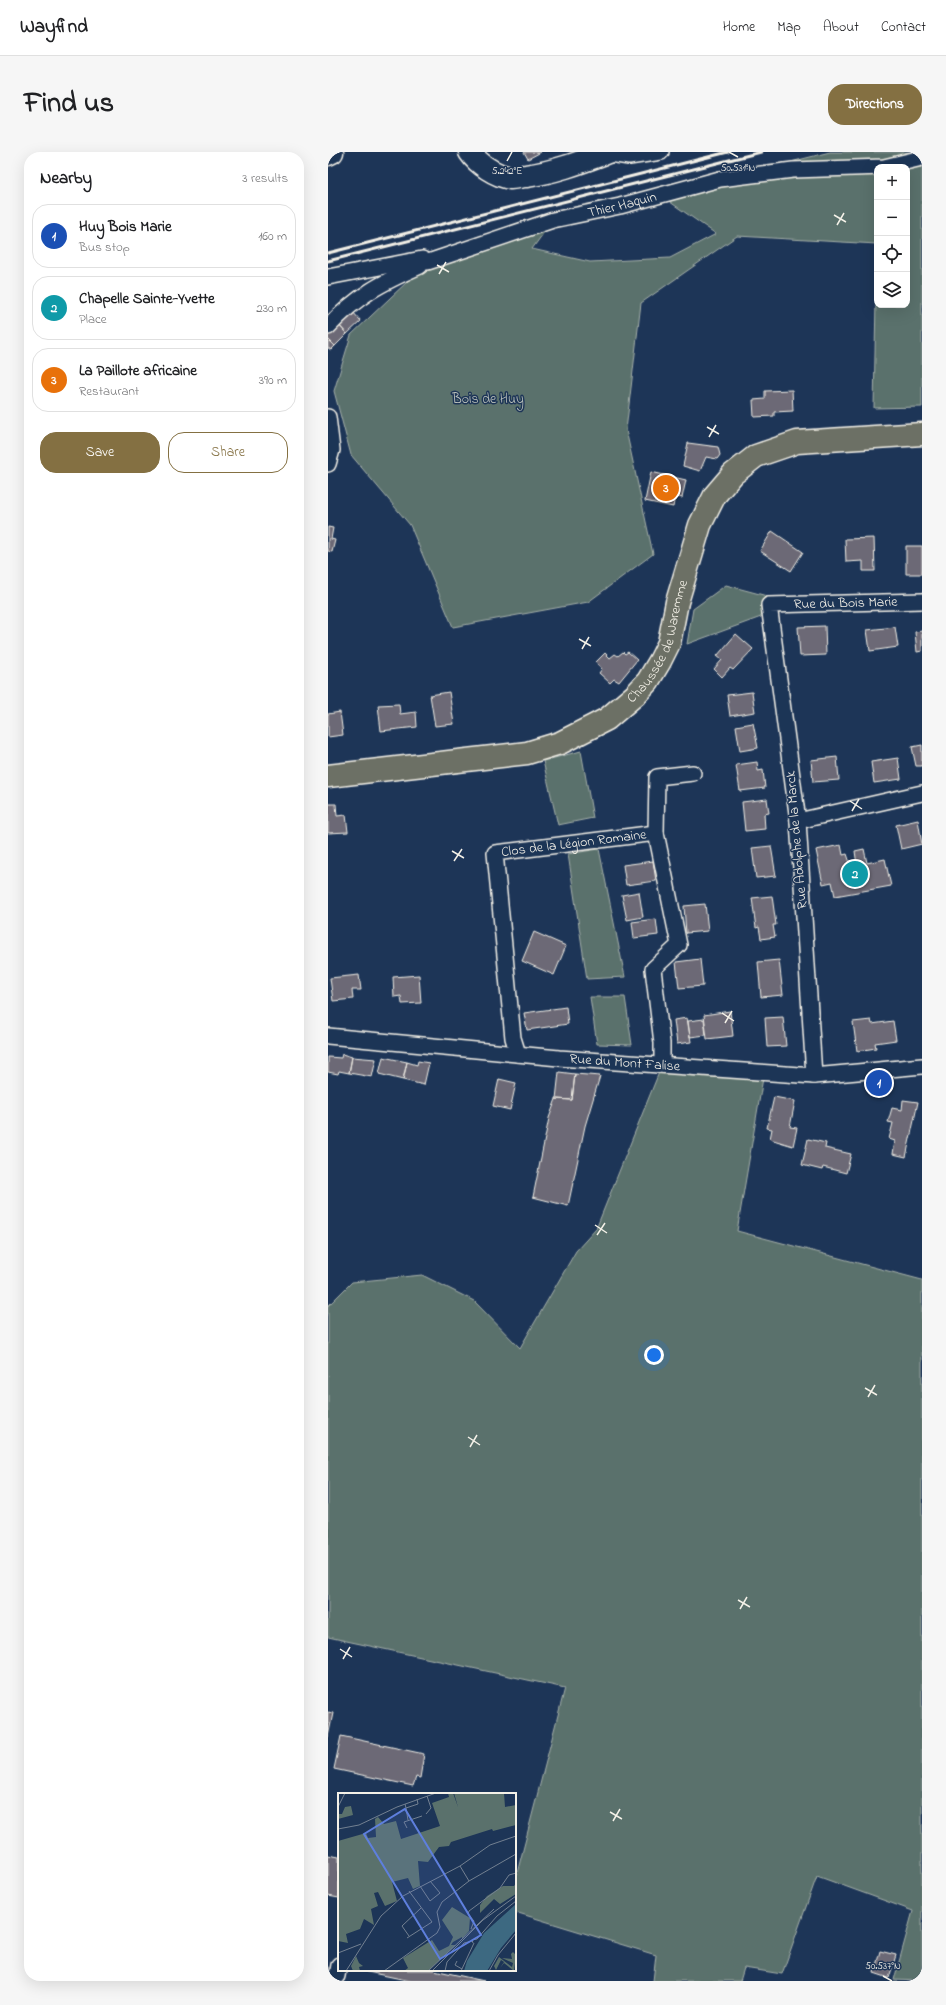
<!DOCTYPE html>
<html lang="en">
<head>
<meta charset="utf-8">
<style>
  body { margin:0; font-family:"Indie Flower",sans-serif; background:#f6f6f6; color:#202124 }
  .controls { position:absolute; right:12px; top:12px; display:grid; overflow:hidden; border-radius:8px; box-shadow:0 4px 16px #0002 }
  .controls button { width:36px; height:36px; display:grid; place-items:center; padding:0; border:0; border-bottom:1px solid #e0e0e0; background:#fff; color:#202124; font:20px sans-serif }
  .you { position:absolute; left:326px; top:1203px; width:14px; height:14px; margin:-10px; border:3px solid #fff; border-radius:50%; background:#1a73e8; box-shadow:0 0 0 6px #1a73e833 }
  .badge { display:grid; place-items:center; width:26px; height:26px; border-radius:50%; background:#847042; color:#fff; font-size:13px; font-weight:700 }
  .pin { position:absolute; translate:-50% -50%; border:2px solid #fff; box-shadow:0 1px 4px #0006 }
  .list { margin:0; padding:0; list-style:none }
  h2 { display:flex; justify-content:space-between; align-items:center; height:52px; margin:0; padding:0 16px; font-size:17px }
  h2 small { font-size:13px; font-weight:400; color:#757577 }
  .list li { display:grid; grid-template-columns:26px 1fr auto; gap:12px; align-items:center; box-sizing:border-box; height:64px; margin:0 8px 8px; padding:0 8px; border:1px solid #e0e0e0; border-radius:16px }
  .list b { display:block; font-size:15px; white-space:nowrap }
  .list p { margin:0; font-size:13px; white-space:nowrap; color:#757577 }
  .list em { font-size:13px; font-style:normal; color:#757577 }
  .actions { display:flex; gap:8px; padding:12px 16px }
  .actions a { flex:1; padding:9px 0; border:1px solid #847042; border-radius:16px; text-align:center; font-size:14px; color:#847042 }
  .actions .main { background:#847042; color:#fff }
  .icon { flex:none; width:22px; height:22px; fill:none; stroke:currentColor; stroke-width:2; stroke-linecap:round; stroke-linejoin:round }
  .map { position:relative; flex:none; width:594px; height:1829px; overflow:hidden; border-radius:16px }
  header { display:flex; align-items:center; gap:24px; box-sizing:border-box; height:56px; padding:0 20px; background:#fff; border-bottom:1px solid #e0e0e0 }
  header strong { font-size:19px }
  nav { display:flex; gap:22px; margin-inline-start:auto; font-size:14px }
  .intro { display:flex; align-items:center; justify-content:space-between; box-sizing:border-box; height:96px; padding:0 24px }
  h1 { margin:0; font-size:28px }
  .button { padding:10px 18px; border-radius:16px; background:#847042; color:#fff; font-size:14px; font-weight:700 }
  main { display:flex; gap:24px; padding:0 24px }
  aside { flex:1; background:#fff; border-radius:16px; box-shadow:0 4px 16px #0002 }
  .map>svg:first-child { display:block }
</style>
</head>
<body>
<header>
<strong>Wayfind</strong>
<nav><a>Home</a><a>Map</a><a>About</a><a>Contact</a></nav>
</header>
<div class="intro"><h1>Find us</h1><a class="button">Directions</a></div>
<main>
<aside>
<h2>Nearby<small>3 results</small></h2>
<ul class="list">
<li><span class="badge" style="background:#1a4fb4">1</span><div><b>Huy Bois Marie</b><p>Bus stop</p></div><em>160 m</em></li>
<li><span class="badge" style="background:#0f9aa8">2</span><div><b>Chapelle Sainte-Yvette</b><p>Place</p></div><em>230 m</em></li>
<li><span class="badge" style="background:#e8710a">3</span><div><b>La Paillote africaine</b><p>Restaurant</p></div><em>390 m</em></li>
</ul>
<div class="actions"><a class="main">Save</a><a>Share</a></div>
</aside>
<div class="map">
<svg width="594" height="1829" viewBox="0 0 594 1829">
  <rect width="100%" height="100%" fill="#1d3557"/>
  <filter id="ink" filterUnits="userSpaceOnUse"><feTurbulence type="fractalNoise" baseFrequency=".025" numOctaves="2"/><feDisplacementMap in="SourceGraphic" scale="8" xChannelSelector="R" yChannelSelector="G"/><feConvolveMatrix kernelMatrix="1 2 1 2 8 2 1 2 1" color-interpolation-filters="sRGB"/></filter>
  <g filter="url(#ink)">
    <path fill="#5a716c" stroke="#a7b1aa" fill-rule="evenodd" d="M502 0H594V255L546 256 549 92 409 84 313 151 298 278 325 402 260 450 125 475 82 373 23 303 6 239 23 183 100 110 225 68 204 97 262 110 342 106 388 82 332 43ZM549 15H579V153H549Z
      M398 433 439 444 433 465 359 492 365 457Z
      M253 599 265 666 230 673 215 609Z
      M271 697 297 825 259 827 240 702Z
      M262 845H297L304 893 269 892Z
      M334 913 436 920 409 1079 594 1128V1829L566 1828 585 1759 489 1724 454 1822 416 1816 412 1829H325L328 1803 187 1760V1729L237 1536 0 1485V1154L24 1130 94 1123 146 1149 192 1196 248 1099 268 1077Z"/>
    <path fill="#6c6976" stroke="#f4f1e8" d="M196 0H213L200 7Z
      M23 158 33 169 19 182 9 171Z
      M9 171 19 182 7 194 0 187V182Z
      M0 187 7 194 3 198 0 196Z
      M464 238 465 259 446 260V264L426 265 425 248 437 247V239Z
      M360 291 390 295 392 303 389 307 378 305 372 319 355 314Z
      M323 320 358 328 354 346 347 344 345 355 317 349Z
      M0 375 5 376 3 387 7 388 4 400 0 399Z
      M444 379 475 400 463 419 432 399Z
      M546 386 547 419H535V409L518 410 517 387Z
      M578 394H594V422H578Z
      M497 474 498 503 472 504 470 475Z
      M567 475 570 495 542 499 539 478Z
      M594 479V499L589 500 587 480Z
      M408 482 425 497 405 518 402 516 394 525 386 517 394 508 389 504Z
      M295 500 297 502 300 500 309 508 291 530 286 527 282 531 271 521 274 517 268 510 277 501 282 506 287 502 290 504Z
      M121 540 126 572 107 574 102 543Z
      M424 540 427 560 402 564 399 543Z
      M71 552 72 562 88 560 89 575 53 579 50 553Z
      M12 560 15 583 0 585V562Z
      M425 571 430 596 412 599 408 574Z
      M594 593V614H588L584 595Z
      M509 605 511 628 485 630 483 608Z
      M570 606 573 627 546 631 543 610Z
      M429 610 430 619 435 618 437 636 412 639 408 613Z
      M439 647 441 661 436 662 437 677 417 679 414 650Z
      M0 652H8L9 664 18 663 20 680 0 681Z
      M590 668 594 692 573 697 568 673Z
      M513 693 515 703 519 702 523 714 529 713 527 699 536 697 539 711 557 707 563 734 507 744 504 730 495 732 488 698Z
      M443 694 448 724 428 726 424 696Z
      M325 709 328 729 298 733 295 713Z
      M311 740 315 765 299 768 294 743Z
      M444 744 448 773H445L447 785 433 787 431 775 428 776 424 746Z
      M377 752 380 779 358 781 356 754Z
      M328 767 330 783 306 786 304 770Z
      M206 780 238 794 226 823 194 809Z
      M372 807 375 834 351 836 348 810Z
      M451 808 455 843 433 845 430 810Z
      M31 823 33 838H24L25 847 5 849 2 826Z
      M91 823 93 851 74 852 73 844 66 845 65 825Z
      M238 855 240 872 199 878 196 861Z
      M402 859 405 884 379 887 376 863Z
      M455 865 458 894 439 895 437 866Z
      M359 866 363 890 349 892 346 868Z
      M376 867 378 883 362 885 360 869Z
      M543 868 544 872 565 869 568 888 547 891 548 896 529 899 525 870Z
      M14 902 24 905 21 921 11 919 10 922 0 920V905L13 906Z
      M24 905 48 907 44 925 21 921Z
      M55 905 79 910 75 928 51 922Z
      M90 909 101 911 96 933 75 928 79 910 89 913Z
      M231 920 247 922 244 948 228 947Z
      M247 922 272 924 257 974 240 1054 205 1045 221 966 228 947 244 948Z
      M171 927 188 931 182 958 165 954Z
      M446 945 467 949 462 975 469 976 465 994 442 987 444 977 439 976Z
      M575 948 590 950 578 1005 565 1002 567 989 561 987 565 971 560 970 564 956 574 958Z
      M480 987 498 991 497 996 523 1002 518 1021 495 1015 494 1018 474 1013Z
      M0 1560 5 1561 0 1585Z
      M13 1584 96 1602 92 1626 88 1625 85 1634 6 1617Z
      M0 1703 11 1705V1746L0 1744Z
      M552 1799 568 1803 561 1826 546 1821Z
      M30 1818H106L156 1829H83Z"/>
    <g fill="none" stroke-linecap="round" stroke-linejoin="round">
      <g stroke="#f4f1e8" stroke-width="18">
        <g id="street">
          <path d="M276 1 301 5 333 0"/>
          <path id="s1" d="M0 125 94 107 100 110 225 68 292 54 392 27 465 18 556 15 594 6"/>
          <path d="M0 175C30 143 53 131 92 114"/>
          <path d="M0 265 4 298 0 312"/>
          <path d="M470 669 594 641"/>
          <path d="M328 681 329 625 365 621"/>
          <path id="s2" d="M0 884 231 906 486 924 594 914"/>
          <path id="s3" d="M190 902 185 886 167 701 328 681 351 793 325 817 334 891V913"/>
          <path id="s4" d="M486 924 470 669 441 453 594 449"/>
          <path d="M0 1828 9 1824 11 1813"/>
        </g>
      </g>
      <g stroke="#f4f1e8" stroke-width="25">
        <path id="secondary" d="M142 0C150 12 168 24 183 26 187 26 193 24 198 24 227 20 253 10 280 0
          M0 2 4 0"/>
      </g>
      <g stroke="#f4f1e8" stroke-width="25">
        <g id="primary">
          <path id="s5" d="M0 624 199 601 232 591 279 567 307 543 320 529 332 509 341 491 349 450 372 373 387 343 405 322 428 304 469 290 594 282"/>
        </g>
      </g>
      <use href="#street" stroke="#1d3557" stroke-width="15"/>
      <use href="#secondary" stroke="#1d3557" stroke-width="22"/>
      <use href="#primary" stroke="#6c7065" stroke-width="22"/>
      <path stroke="#f4f1e8" stroke-width="3" d="M0 101 400 0
        M0 109 433 0"/>
    </g>
  </g>
  <path fill="none" stroke="#f4f1e8" stroke-width="1.5" d="M401 0 410 5M179 9 184 0M506 63 518 70M509 73 516 61M109 113 121 120M111 122 118 110M379 275 391 282M381 285 388 273M251 487 263 494M254 497 261 485M522 649 534 657M524 659 531 647M124 699 136 706M126 709 134 697M394 861 406 869M397 871 404 859M267 1073 279 1081M269 1083 277 1071M537 1236 549 1243M540 1245 547 1233M140 1285 152 1293M142 1295 149 1283M410 1448 422 1455M412 1457 419 1445M12 1497 24 1505M15 1507 22 1495M282 1660 294 1667M285 1669 292 1657M555 1824 564 1829"/>
  <g text-anchor="middle" dominant-baseline="central" stroke-width="3" stroke-linejoin="round" paint-order="stroke">
    <g font-size="14" fill="#f4f1e8" stroke="#1d3557">
      <text stroke="none"><textPath href="#s1" startOffset="305">Thier Haquin</textPath></text>
      <text stroke="none"><textPath href="#s4" startOffset="550">Rue du Bois Marie</textPath></text>
      <text stroke="none"><textPath href="#s5" startOffset="384">Chaussée de Waremme</textPath></text>
      <text transform="translate(469 688) rotate(-95)">Rue Adolphe de la Marck</text>
      <text stroke="none"><textPath href="#s3" startOffset="282">Clos de la Légion Romaine</textPath></text>
      <text stroke="none"><textPath href="#s2" startOffset="298">Rue du Mont Falise</textPath></text>
    </g>
    <g font-size="14" fill="#bec4bd" stroke="#1d3557">
      <text x="160" y="247">Bois de Huy</text>
    </g>
  </g>
  <g transform="translate(10 1641)">
    <rect width="178" height="178" fill="#1d3557"/>
    <path d="M110 0H115L120 14 116 0H166L167 14 178 12V32L155 38 154 36 113 49 111 53 101 54 90 69 80 68 82 93 75 96 70 85 54 89 59 108 47 113 40 99 36 100 40 113 33 116 36 132 26 126 22 136 8 141 10 150 0 148V48L28 40 30 45 38 44 37 26 40 24 46 31 58 28 63 46 102 33 94 10 111 4ZM13 13 15 22 0 26V21H4L7 14ZM178 90V101L162 111 156 106 142 120V112L149 103 165 93H176ZM114 114 132 125 131 138 124 146V144L115 149 113 152H118L90 178H66L70 175 65 165 94 147 101 158 111 153 115 144 104 127ZM175 159 178 162 176 178 166 170 162 175 166 169 163 167 158 177 156 173 161 164 174 174 175 170 164 165 174 166 173 161ZM18 163 21 170 25 173 21 174 22 178H15L13 173Z" fill="#5a716c"/>
    <path d="M178 111V137L163 155 149 178H126L129 168 146 140Z" fill="#3d6981"/>
    <path fill="none" stroke="#738091" stroke-width="1" d="M67 11 68 15 80 11 79 6M0 14 7 0M68 15 70 27M88 21 93 15 89 3M69 35 66 29 84 23M0 36 21 32 59 14 98 0M122 73 131 88M82 93 92 108 102 100 92 88M133 136 136 128 130 121 131 118 162 95 171 82 178 80M71 143 64 133 83 115M69 145 94 129 71 98M135 150 134 147 139 146 159 123 178 108M0 160 23 151M119 168 117 172 124 176M8 178 43 123 65 103 122 73 152 52 178 43M46 178 99 140 102 134 99 119 104 109 131 88 178 61M90 178 156 116M94 178 145 127 178 103M107 178 109 169 126 150 134 148M123 178 136 150M151 178 160 162 178 140"/>
    <path fill="#5e7fdd" fill-opacity="0.15" stroke="#5e7fdd" stroke-width="2" d="M67 16 143 142 102 166 26 41Z"/>
    <rect width="178" height="178" fill="none" stroke="#f4f1e8" stroke-width="2"/>
  </g>
  <g font-size="10" text-anchor="middle" fill="#f4f1e8" stroke="#1d3557" stroke-width="3" stroke-linejoin="round" paint-order="stroke">
    <text x="410" y="19">50.531°N</text>
    <text x="179" y="22">5.242°E</text>
    <text x="555" y="1817">50.537°N</text>
  </g>
</svg>
<div class="controls">
<button>+</button>
<button>−</button>
<button><svg class="icon" aria-label="locate" viewBox="0 0 24 24"><circle cx="12" cy="12" r="6"/><path d="M12 2v4M12 18v4M2 12h4M18 12h4"/></svg></button>
<button><svg class="icon" aria-label="layers" viewBox="0 0 24 24"><path d="M12 4l9 5-9 5-9-5zM3 14l9 5 9-5"/></svg></button>
</div>
<div class="you"></div>
<div class="pin badge" style="left:551px;top:931px;background:#1a4fb4">1</div>
<div class="pin badge" style="left:527px;top:722px;background:#0f9aa8">2</div>
<div class="pin badge" style="left:338px;top:336px;background:#e8710a">3</div>
</div>
</main>
</body>
</html>
